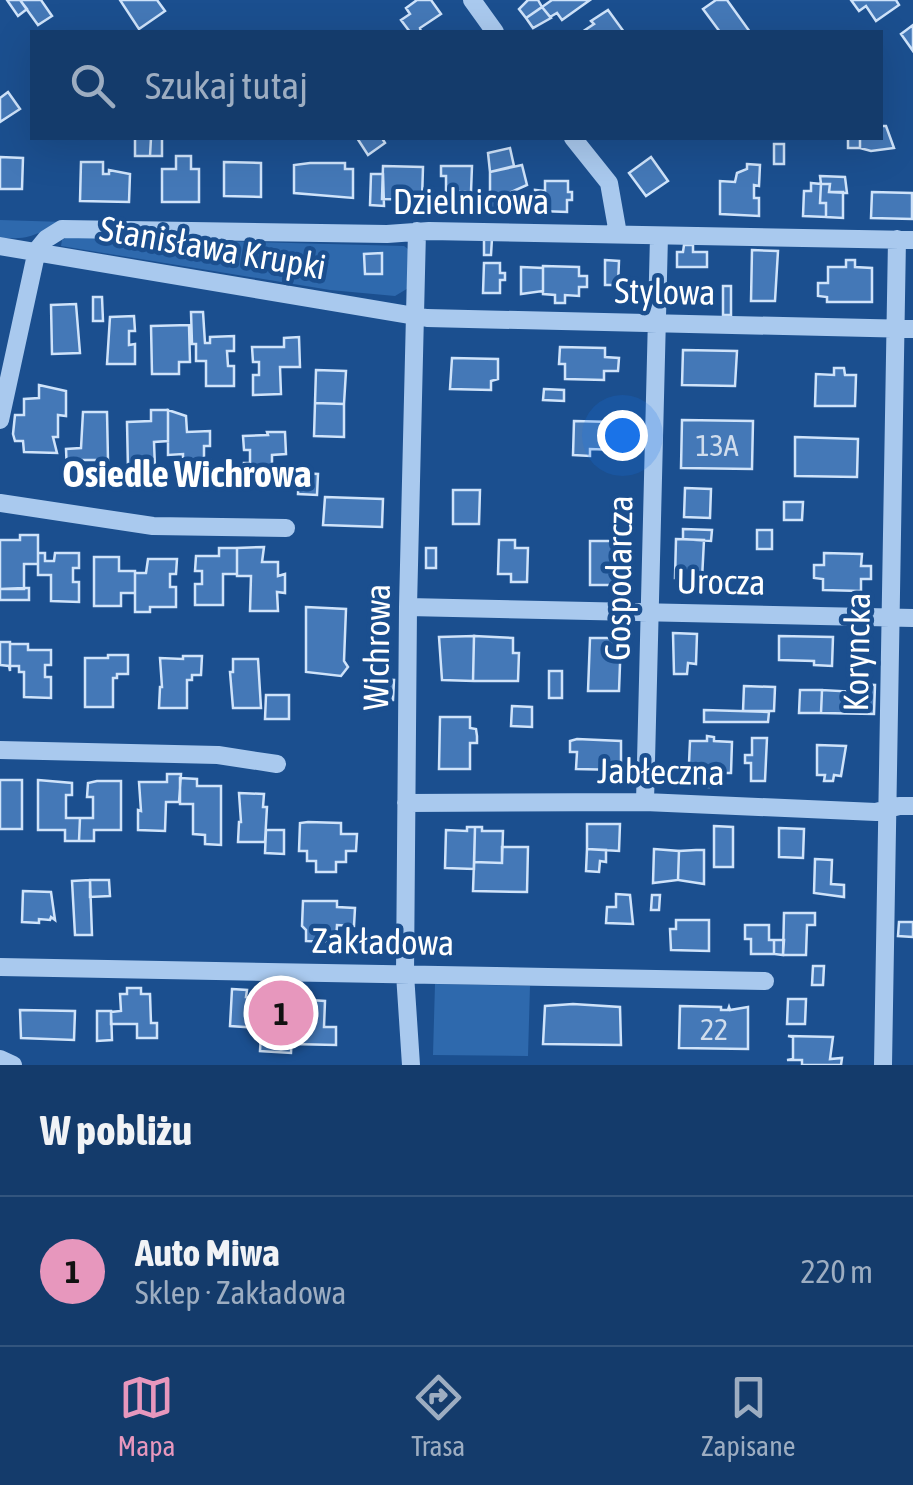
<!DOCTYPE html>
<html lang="pl">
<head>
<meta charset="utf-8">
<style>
  body { margin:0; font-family:"Asap Condensed",sans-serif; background:#214673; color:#f1f3f6 }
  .you { position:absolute; left:622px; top:435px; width:35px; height:35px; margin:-25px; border:8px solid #fff; border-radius:50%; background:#1a73e8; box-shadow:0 0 0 15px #1a73e833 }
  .badge { display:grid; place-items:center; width:65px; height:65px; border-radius:50%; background:#e797bd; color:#111; font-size:32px; font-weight:700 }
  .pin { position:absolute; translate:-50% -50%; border:5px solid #fff; box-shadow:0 2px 10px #0006 }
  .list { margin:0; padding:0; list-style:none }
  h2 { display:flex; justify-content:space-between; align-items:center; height:130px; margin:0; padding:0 40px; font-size:42px }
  h2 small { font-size:32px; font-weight:400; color:#9dadc1 }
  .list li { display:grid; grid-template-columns:65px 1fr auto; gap:30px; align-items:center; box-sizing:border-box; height:150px; padding:0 40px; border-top:2px solid #33557e }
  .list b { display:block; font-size:38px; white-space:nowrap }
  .list p { margin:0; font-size:32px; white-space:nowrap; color:#9dadc1 }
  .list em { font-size:32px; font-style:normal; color:#9dadc1 }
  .icon { flex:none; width:55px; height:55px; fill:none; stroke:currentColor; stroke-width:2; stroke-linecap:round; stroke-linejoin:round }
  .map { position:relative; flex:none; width:913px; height:1065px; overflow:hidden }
  .search { position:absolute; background:#143b6b; box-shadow:0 10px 40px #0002; left:30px; right:30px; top:30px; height:110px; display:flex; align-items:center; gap:25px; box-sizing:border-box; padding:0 35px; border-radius:0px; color:#9dadc1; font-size:38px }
  .sheet { height:280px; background:#143b6b }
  nav { display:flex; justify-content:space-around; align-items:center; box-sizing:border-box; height:140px; border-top:2px solid #33557e; background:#143b6b; font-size:28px; color:#9dadc1 }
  nav a { display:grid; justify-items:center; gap:5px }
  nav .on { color:#e797bd }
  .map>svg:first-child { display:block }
</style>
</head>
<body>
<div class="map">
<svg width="913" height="1065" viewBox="0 0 913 1065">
  <rect width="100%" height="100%" fill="#1b4f8f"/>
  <path fill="#2e69ad" d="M0 220 65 222C34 233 35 240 0 238Z
    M67 237 404 246 408 249 410 287 395 296 330 290 61 246 62 240Z
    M435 984 530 986 528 1056 433 1055Z"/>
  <path fill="#4478b7" stroke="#cfe3fa" stroke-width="2.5" d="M7 0H20L27 9 18 16Z
    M20 0H41L52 16 38 25Z
    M120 0H157L165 11 139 29Z
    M417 0H431L441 14 420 28 421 32H410L401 20 410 14 406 8Z
    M528 0H538L542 7 526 18 519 9Z
    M552 0H590L562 20 557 13 550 17 542 7Z
    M716 0H727L750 32H720L703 9Z
    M851 0H896L899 5 876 21 866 6 859 11Z
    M542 7 551 18 533 28 526 18Z
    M608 10 624 32H582L594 24 591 21Z
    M913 25V51L901 34Z
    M8 92 20 109 0 122V98Z
    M880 126H886L894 148 871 151 860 148V138H880Z
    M135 138H151L150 156H135Z
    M151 138H162V156H150Z
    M357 138H382L385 143 368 155Z
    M848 138H860V148H848Z
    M774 144H784V164H774Z
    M510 148 514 166 490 172 488 153Z
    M176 156H191V169H199V202H162V169H176Z
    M0 157 23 158 22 189H0Z
    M651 157 668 181 646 196 629 173Z
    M81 162H103V174H109V170L130 174 129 202 80 201Z
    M224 162 261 163V197L224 196Z
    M310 163H345V169H353V198L294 193V165Z
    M747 164 760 165 759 186 754 185V198H759V216L720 214V181L735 182 737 173 747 169Z
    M522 165 527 185 511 192V209L490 210V172Z
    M383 166 423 167 422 200 382 199Z
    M441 166H472L471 192H446V176H441Z
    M371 174H383L384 206 370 205Z
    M820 176 845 177 847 193 829 192 830 184H821Z
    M545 181H568V192H572V200H567V212L514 210 515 195H535V190L545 191Z
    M811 183 821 184 820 203H826V217L803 216 804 191H811Z
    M821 184H830L829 192H843V218L826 217V203H820Z
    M872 192 912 193V219L871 218Z
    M484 238H492L491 255H484Z
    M684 245H693V252H707V267H677V252H683Z
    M752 250 778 251 775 301H751Z
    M382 253V274H365L364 254Z
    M605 260 619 261 618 285H605Z
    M846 260H855V267L872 268V302H827V297L818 296V283H828V267H846Z
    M484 263H500V273H505V280H500V293H483Z
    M543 266 579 267V276H587V287H579V296L565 295V303H555V295L543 294Z
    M521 267 543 268V291L521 294Z
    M723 286H731V315H723Z
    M93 297H102L103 321H93Z
    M76 304 80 353 52 354 51 305Z
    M191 312H203L205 343H210V337L234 336V351H227L228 366H234V386H206V361H196V344H192Z
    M134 316 135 331H129V345L135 344V364H107L110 317Z
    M189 325 190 362H179V374H152L151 326Z
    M299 337 300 367H280L281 394 253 395V375H259V362H253L252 347H284V338Z
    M560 347 605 348V357L619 358 618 371H604V380L565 379V364H559Z
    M683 350 737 351 735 386 682 385Z
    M452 358 498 359V379L491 381V390L450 389Z
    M834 368H844L845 375H856L855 406H815L816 374 834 375Z
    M316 370 346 371 344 404 315 403Z
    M39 385 66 391V416L58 415V437H53L57 453 24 452 23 441H15L13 434 15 415H24V399L39 398Z
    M544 389 564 390V401L543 400Z
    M315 403 344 404V437L314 436Z
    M151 410H168V441L154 442 155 468 128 470 127 422 151 421Z
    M168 410 186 416 187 432 210 431V446H204V460H210L211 479H183V454L168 455Z
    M83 412H107L108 460H82V472H67L66 449 81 448Z
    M682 420 753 421 752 469 681 468Z
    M574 421 613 422 617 450 590 449V456L573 455Z
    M267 432H285L286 454 272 455V482L245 483 244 463H250V450H244L243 436 268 435Z
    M795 437 858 439 857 477 795 476Z
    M299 473 318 474 317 495 298 494Z
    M685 488 711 489 710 518 684 517Z
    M453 490H480L479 524H453Z
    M325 497 383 499 382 527 323 525Z
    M784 502H803L802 520H784Z
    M683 529 712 530 711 541 683 539Z
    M757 530H772V549H757Z
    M20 535H38V564H24V589H0V540H20Z
    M676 539 704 540 702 579H696V588H682V578H675Z
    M499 540H515V548H528L527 582H511V574H498Z
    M590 541H620L619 558H627L626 569H619V585H590Z
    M264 547 262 562H278V576L285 574V593L277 592 278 611H250L251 576H237V548Z
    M219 548H237V574H223V605H195V584H202V571H195L196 556H219Z
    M426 548H436V568H426Z
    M38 553H45V561H54L55 553H79V568H73V582H79V602L51 601V575H38Z
    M824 553 862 554 861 566H871V579H861V591L823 590V579L814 578V565H824Z
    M94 557H119V571H135V593H121V606H94Z
    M148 559H177L176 574H170V587H176V607H150V612H135V573H146Z
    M24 588H29V600H0V589Z
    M306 607 346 609 344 661 348 667 341 676 306 672Z
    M673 633 697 634 696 664 688 663 687 674H674Z
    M474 636 473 681 442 680 439 637Z
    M474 636 513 638V653H519L518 681H473Z
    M779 636 833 637 832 666 814 665V661L779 660Z
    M590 638H621L619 691H588Z
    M0 642H10V671L9 666 0 665Z
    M10 644H28V650H51V665H45V677H51V698L24 697V672H19V666H10V671Z
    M108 655H128V674H117V678H113V707H85V658H108Z
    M183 656H202L201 675H192V680H187V708H159L160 687H162L160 658 183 659Z
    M233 659H258L261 708H233L230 672H233Z
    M549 671H562V698H549Z
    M374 679 394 680 393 700H373Z
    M857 684 875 685 874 714 821 713 822 690 857 692Z
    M744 686 775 687 774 711H743Z
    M800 690H822L821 713H799Z
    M266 695H289V719H265Z
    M512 706 532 707V727L511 726Z
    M704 710 769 712 768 722H704Z
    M440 717H470V728L476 729 477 736V743H470V769H439Z
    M707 736 714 737V741L732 742 731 773H724V779L709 778V787L688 786 690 741H707Z
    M752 738H767L765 781H751V763H745V755H752Z
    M577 739 621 741V770L576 769 577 752H570V741Z
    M817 745 846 746 841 776 834 775 833 781H824L825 775H817Z
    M167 774H181L179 802H166L165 831 138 830V810L141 811 139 782H167Z
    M180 778 197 779V786H221V845L205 844V835L193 834V804H180Z
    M0 780H22V829H0Z
    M38 780 72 783V795H66V818H80L79 841H65V830H38Z
    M97 781H121V830H94V841H79L80 818H93V797H87L88 783Z
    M239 793 264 794 263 807H267L265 842H238L239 822H241Z
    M308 822 341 823V834H357L356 851H346V862H336V872H316V861H307V851H299L300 823Z
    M587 824H620L619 851 587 849Z
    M714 826 733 827V867H714Z
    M467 827H475L474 869 445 868 446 830 467 831Z
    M475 827H482V831H503L502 863 474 862Z
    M779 828 804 829 803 858 779 857Z
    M266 830H284V854L265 853Z
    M502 847H528L527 892 473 891 474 862 502 863Z
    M587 849 606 850V862L600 861 599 872 586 871Z
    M654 849 679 851 678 880 653 883Z
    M696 850H704V884L678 880 679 851Z
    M815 859 832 860 831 884 844 885V897L814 893Z
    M90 880H109L110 896 90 897Z
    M90 880 92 935H75L72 881Z
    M23 891 51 892 55 920 51 917 50 920 39 919V923L22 922Z
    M616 894 630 895 633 924 606 923 607 907H616Z
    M652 895H660L659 910H651Z
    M303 901H337V907L355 908 354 926 337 925 336 942 306 941V930L302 926Z
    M784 913H815V925H807L806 955H783Z
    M676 920H709V951L671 950 670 929H676Z
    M899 922H913V937L898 936Z
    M745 925H769V940H774V954H751V939H745Z
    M774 940H784L783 955 774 954Z
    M813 966H824L823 985H812Z
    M127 988H141V994H150L151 1023H157V1038H137V1024H111V1012L121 1011 120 994H127Z
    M232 989 247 990 246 997 263 998 261 1028 230 1026Z
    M263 998 294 999 291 1053 260 1051Z
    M294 999 325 1001 324 1027H336V1045L292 1044Z
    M788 999H806L805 1024H787Z
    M573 1004 620 1007 621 1045 543 1044 545 1006Z
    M680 1006 721 1007V1010H728L729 1007 730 1010 748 1007V1049L679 1048Z
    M20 1010 75 1011 74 1040 21 1038Z
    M97 1011H111L112 1040 97 1041Z
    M788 1036 833 1037 830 1059 842 1058 841 1065H802V1060H787L793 1059V1037Z"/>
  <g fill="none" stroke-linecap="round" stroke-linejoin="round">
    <path stroke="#a9c9ee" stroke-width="18" d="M472 0 495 32
      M573 138 609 183 618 234
      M0 246 427 318 913 329
      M0 420 37 250 46 239 62 229 387 234 429 231 913 240
      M0 503 153 526 286 528
      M408 607 913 618
      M0 750 218 755 277 764
      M645 802 659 236
      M406 803 645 802 876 812 899 806H913
      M0 967 765 981
      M0 1059 13 1065
      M411 1065 405 974 408 607 417 231
      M883 1065 897 239"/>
  </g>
  <g text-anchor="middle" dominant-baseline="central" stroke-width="9" stroke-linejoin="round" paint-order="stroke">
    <g font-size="30" fill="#d0dded">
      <text x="717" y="445">13A</text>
      <text x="714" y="1029">22</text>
    </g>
    <g font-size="35" fill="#fff" stroke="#1b4f8f">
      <text x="471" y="201">Dzielnicowa</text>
      <text transform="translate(213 247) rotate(10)">Stanisława Krupki</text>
      <text transform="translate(665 291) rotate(1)">Stylowa</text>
      <text transform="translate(618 578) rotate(-89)">Gospodarcza</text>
      <text transform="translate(721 581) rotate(1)">Urocza</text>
      <text transform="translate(376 647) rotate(-89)">Wichrowa</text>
      <text transform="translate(856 652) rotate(-89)">Koryncka</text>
      <text transform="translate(661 771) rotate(1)">Jabłeczna</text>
      <text transform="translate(383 941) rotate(1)">Zakładowa</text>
    </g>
    <g font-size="38" font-weight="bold" fill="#fff" stroke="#1b4f8f">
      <text x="187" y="473">Osiedle Wichrowa</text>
    </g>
  </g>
</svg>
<div class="you"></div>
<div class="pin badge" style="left:281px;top:1013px">1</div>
<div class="search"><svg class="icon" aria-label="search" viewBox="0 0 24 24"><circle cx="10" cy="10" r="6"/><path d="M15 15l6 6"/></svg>Szukaj tutaj</div>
</div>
<section class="sheet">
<h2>W pobliżu<small></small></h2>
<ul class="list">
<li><span class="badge">1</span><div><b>Auto Miwa</b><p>Sklep · Zakładowa</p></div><em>220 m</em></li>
</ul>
</section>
<nav>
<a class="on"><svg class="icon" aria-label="map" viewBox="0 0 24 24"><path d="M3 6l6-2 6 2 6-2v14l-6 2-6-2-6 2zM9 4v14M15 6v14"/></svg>Mapa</a>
<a><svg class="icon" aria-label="directions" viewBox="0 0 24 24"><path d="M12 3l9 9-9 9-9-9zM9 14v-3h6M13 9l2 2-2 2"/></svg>Trasa</a>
<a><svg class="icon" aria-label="saved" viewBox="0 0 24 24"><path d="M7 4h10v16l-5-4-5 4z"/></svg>Zapisane</a>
</nav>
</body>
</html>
